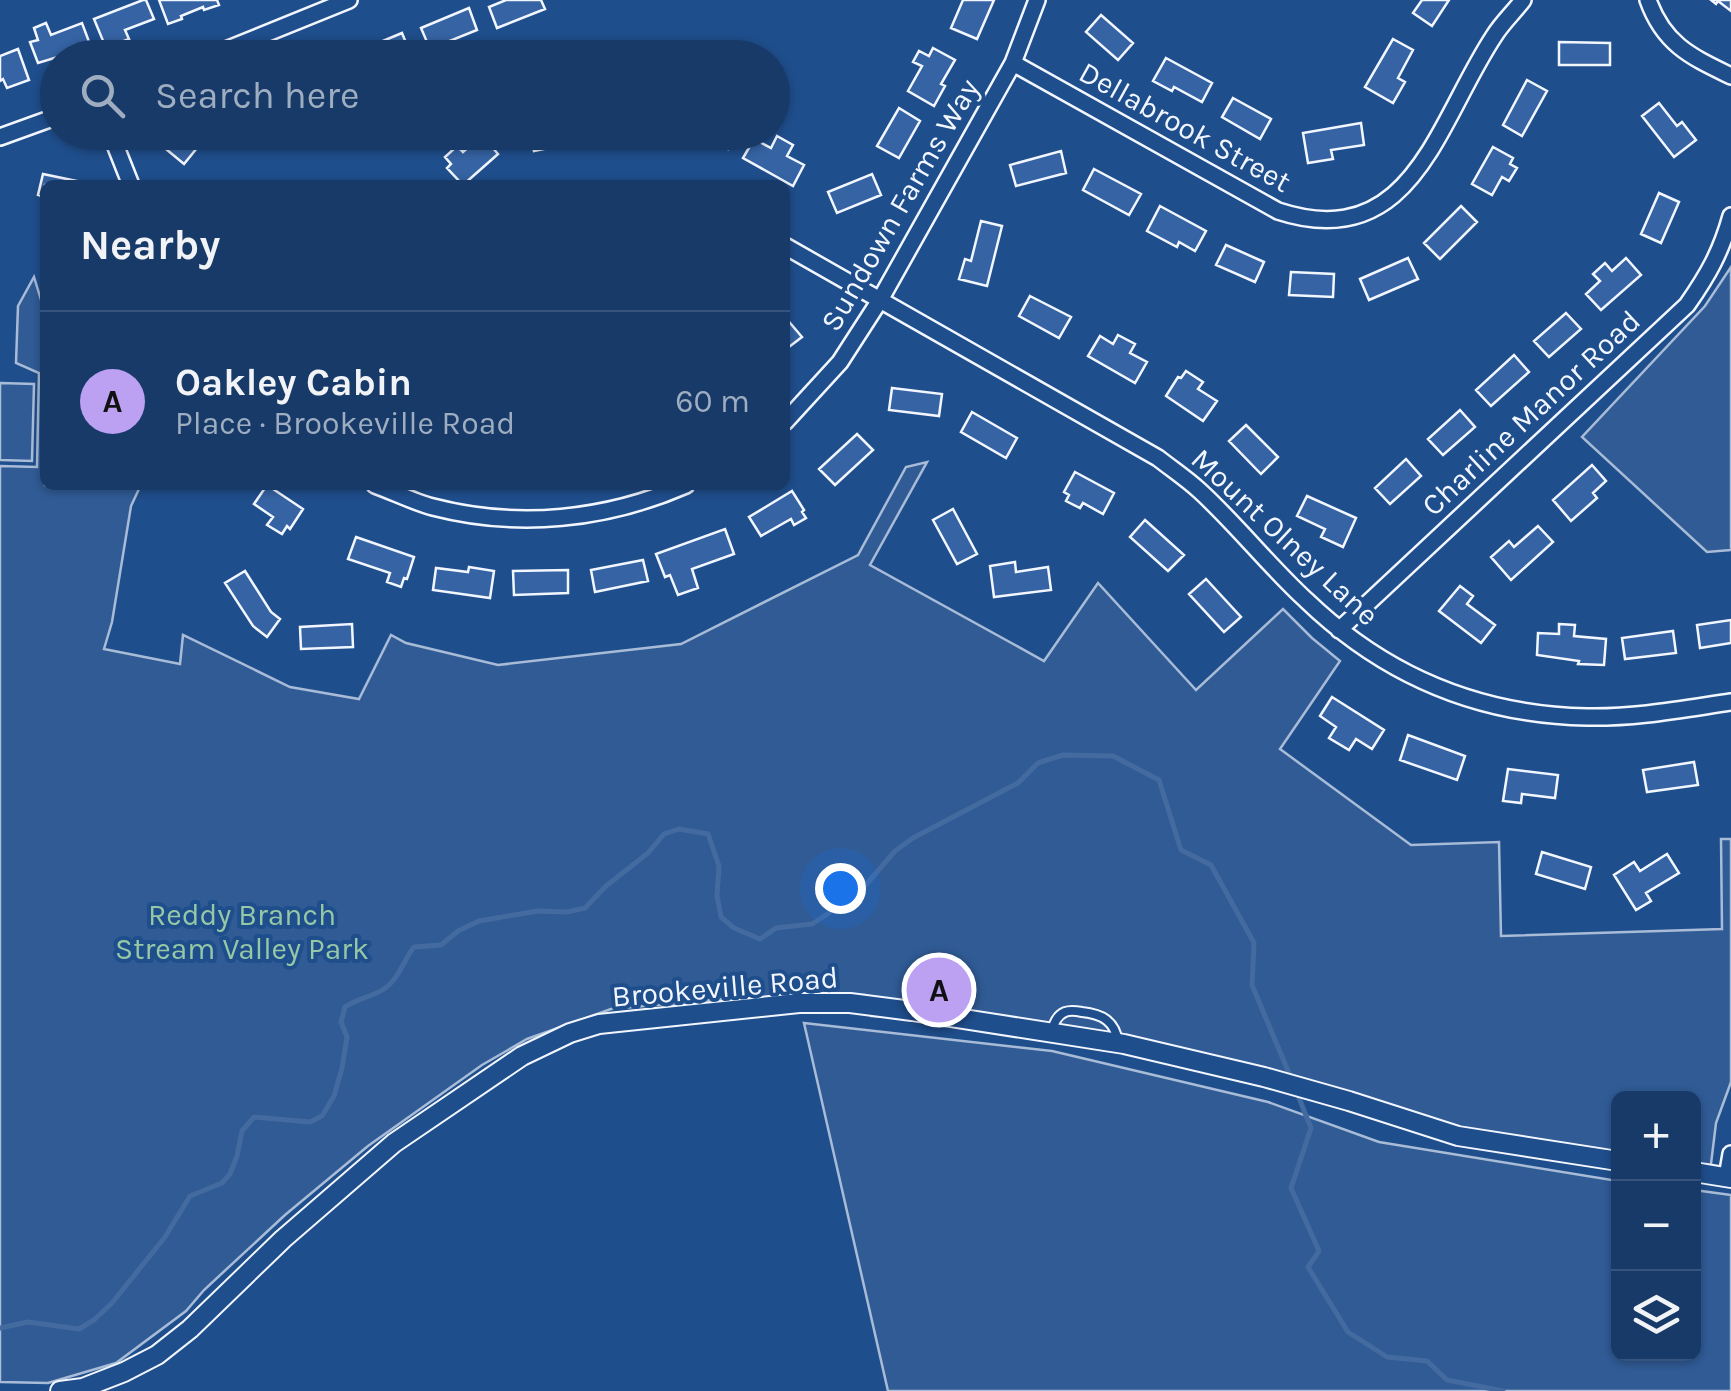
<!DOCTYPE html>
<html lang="en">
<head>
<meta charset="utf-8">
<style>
  body { margin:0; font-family:Karla,sans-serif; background:#20416f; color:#f1f3f6 }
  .controls { position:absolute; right:30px; bottom:30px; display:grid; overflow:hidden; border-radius:15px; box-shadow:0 2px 8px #0004 }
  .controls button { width:90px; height:90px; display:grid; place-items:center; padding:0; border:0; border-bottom:2px solid #36547d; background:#173a69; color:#f1f3f6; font:50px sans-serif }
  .you { position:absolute; left:840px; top:888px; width:35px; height:35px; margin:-25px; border:8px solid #fff; border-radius:50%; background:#1a73e8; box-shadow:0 0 0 15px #1a73e833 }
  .badge { display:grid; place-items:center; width:65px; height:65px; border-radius:50%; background:#bca0f2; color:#111; font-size:32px; font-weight:700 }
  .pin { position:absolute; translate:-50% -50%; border:5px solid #fff; box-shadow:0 2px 10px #0006 }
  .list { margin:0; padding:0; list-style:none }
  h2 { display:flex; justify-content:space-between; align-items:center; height:130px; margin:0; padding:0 40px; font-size:42px }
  h2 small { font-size:32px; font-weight:400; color:#9eadc0 }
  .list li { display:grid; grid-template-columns:65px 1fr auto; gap:30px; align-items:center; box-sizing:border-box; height:180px; padding:0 40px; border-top:2px solid #36547d }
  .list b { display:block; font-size:38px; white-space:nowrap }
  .list p { margin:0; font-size:32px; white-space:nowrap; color:#9eadc0 }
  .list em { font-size:32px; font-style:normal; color:#9eadc0 }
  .icon { flex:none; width:55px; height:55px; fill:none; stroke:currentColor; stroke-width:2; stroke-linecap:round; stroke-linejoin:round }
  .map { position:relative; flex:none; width:1731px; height:1391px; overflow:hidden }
  .search { position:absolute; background:#173a69; box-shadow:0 2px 8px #0004; left:40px; top:40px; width:750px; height:110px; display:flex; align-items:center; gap:25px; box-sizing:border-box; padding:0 35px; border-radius:55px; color:#9eadc0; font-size:38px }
  .panel { position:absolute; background:#173a69; box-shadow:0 2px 8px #0004; left:40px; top:180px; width:750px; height:310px; border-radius:15px }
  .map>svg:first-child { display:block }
</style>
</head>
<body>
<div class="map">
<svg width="1731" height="1391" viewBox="0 0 1731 1391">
  <rect width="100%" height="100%" fill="#1f4e8c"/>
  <path fill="#305b95" stroke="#a8bbd7" stroke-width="2.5" d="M1731 267V550L1707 552 1582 437 1705 306Z
    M34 277 45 313V485H136L139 489 131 506 112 622 104 649 180 664 183 635 290 687 359 699 391 635 406 643 498 665 681 644 858 555 906 467 927 462 870 565 1044 661 1098 583 1196 690 1283 609 1312 638 1340 661 1280 749 1411 845 1499 842 1501 936 1722 929 1721 839H1731V1082L1716 1123 1710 1172 1694 1170V1098H1618V1161L1495 1142 1219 1061 936 1019 871 1016 864 995 723 999 611 1009 527 1039 482 1065 368 1146 285 1215 204 1290 186 1311 116 1363 48 1383 0 1382V466L37 467 39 373 16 363 18 306Z
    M0 383 34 384 32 461 0 460Z
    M804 1023 1052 1051 1268 1102 1379 1142 1618 1181V1354H1694V1190L1731 1195V1391H888Z"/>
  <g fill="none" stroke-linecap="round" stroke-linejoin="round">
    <path stroke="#446ba0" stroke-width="5" d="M1297 1093 1311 1128 1291 1188 1319 1251 1308 1267 1348 1332 1387 1357 1427 1361 1447 1380 1503 1391
      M0 1328 28 1322 79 1329 94 1320 112 1303 165 1237 190 1196 222 1183 230 1174 237 1156 242 1131 254 1117 310 1122 322 1116 334 1096 342 1068 347 1037 341 1022 345 1007C358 998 372 997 384 989 399 979 403 961 414 947L441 945 458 931 479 921 538 911 567 912 585 908 606 886 648 853 664 834 679 829 708 834 719 866 717 896 721 917 734 928 760 939 776 928 812 924 857 895 895 851 913 838 1018 783 1038 763 1063 755 1113 756 1159 780 1181 850 1211 865 1254 943 1252 985 1291 1078"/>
  </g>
  <path fill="#3563a3" stroke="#f2f6ff" stroke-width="2.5" d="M143 0H146L154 19 125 30 129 39 106 48 94 19Z
    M159 0H217L219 5 204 10 203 7 181 16 182 19 168 24Z
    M506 0H541L545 9 497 28 489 7Z
    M963 0H994L977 39 951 28Z
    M1422 0H1449L1432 26 1413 13Z
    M1711 0H1731V11L1718 1 1716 4Z
    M469 8 477 30 430 49 421 28Z
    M1101 15 1133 43 1118 60 1086 32Z
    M46 23 51 35 82 23 91 47 38 63 30 42 38 40 34 28Z
    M402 33 411 55 405 58H355L354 53Z
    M1393 39 1413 50 1398 78 1405 82 1393 103 1365 87Z
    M1559 42 1610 43V65H1559Z
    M933 48 955 60 941 84 945 86 934 106 908 91 922 66 913 62 919 51 929 56Z
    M18 49 29 80 7 88 3 79 0 81V56Z
    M1166 58 1212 83 1202 102 1174 87 1172 91 1153 81Z
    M1527 80 1547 91 1522 136 1503 125Z
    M1233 98 1271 119 1260 139 1222 117Z
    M1659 103 1677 126 1682 122 1696 140 1674 157 1642 116Z
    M899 108 920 121 899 158 877 146Z
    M1361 123 1364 145 1331 150 1333 159 1308 163 1303 133Z
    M180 132H210L184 164 166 149Z
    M529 132H585L587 140 534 151Z
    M613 132H659V135L613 138Z
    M684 132H732L728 149 683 138Z
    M482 135 498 154 463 185 447 168 451 164 445 157 457 146 463 152Z
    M777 136 793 145 787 156 804 165 793 186 743 158 754 139 771 148Z
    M1493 147 1513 158 1510 164 1517 168 1509 181 1502 177 1492 195 1472 184Z
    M1061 151 1066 173 1016 186 1010 165Z
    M1094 169 1141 194 1129 215 1083 190Z
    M43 174 86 183 85 185H45V197L38 195Z
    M872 174 881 195 837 213 828 192Z
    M1659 193 1679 202 1661 243 1641 234Z
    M1160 206 1206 231 1195 251 1179 242 1177 247 1147 231Z
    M1461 206 1477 222 1440 259 1424 243Z
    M981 221 1002 226 987 286 959 279 965 259 971 261Z
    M1226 245 1264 262 1255 282 1216 265Z
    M1408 258 1418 279 1369 300 1360 279Z
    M1626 258 1641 275 1601 310 1586 294 1600 281 1593 274 1605 263 1612 271Z
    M1291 272 1334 274 1333 297 1289 295Z
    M1030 296 1071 317 1059 338 1019 316Z
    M1566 313 1581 329 1549 357 1534 341Z
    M785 317 802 337 785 350Z
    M1118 335 1135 344 1130 353 1147 362 1135 383 1088 356 1100 336 1113 344Z
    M1514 355 1529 372 1491 406 1476 390Z
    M1186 371 1203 382 1198 389 1217 401 1203 421 1166 396 1178 377 1181 378Z
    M892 388 942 394 939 416 889 410Z
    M1460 410 1475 427 1443 455 1428 439Z
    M972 412 1017 438 1006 458 961 432Z
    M1246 425 1278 457 1261 474 1229 441Z
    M857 434 873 450 835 485 819 469Z
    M1406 459 1421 476 1390 504 1375 488Z
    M1592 465 1606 481 1593 493 1597 498 1571 521 1553 500Z
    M1075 472 1114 493 1103 514 1083 503 1080 508 1066 501 1069 495 1064 492Z
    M267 485 303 509 290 529 287 526 282 534 267 525 273 517 254 504Z
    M792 491 804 510 802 512 806 518 794 525 791 519 761 536 749 517Z
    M1307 496 1356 518 1343 547 1321 537 1325 529 1297 516Z
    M953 509 977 554 957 564 933 520Z
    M1145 520 1184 555 1168 571 1130 537Z
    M1538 526 1553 542 1511 580 1491 557 1509 541 1514 547Z
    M725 529 734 554 692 569 698 588 678 595 670 575 665 577 656 554Z
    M356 537 414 557 407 579 404 578 401 587 387 582 390 573 348 559Z
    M643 560 648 581 595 592 591 570Z
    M1015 562 1016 572 1048 567 1051 590 994 597 990 566Z
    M469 567 494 571 490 598 433 590 436 568 468 572Z
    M568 570V593L514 595 513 571Z
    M245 571 271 612 280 619 267 637 253 626 225 583Z
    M1206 579 1241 617 1224 632 1189 594Z
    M1460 586 1473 596 1467 604 1495 625 1481 643 1439 611Z
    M1731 620V643L1700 648 1697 625Z
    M352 624 353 647 301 649 300 627Z
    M1559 624 1575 625 1574 636 1606 639 1604 665 1578 664 1579 661 1537 655 1538 633 1559 634Z
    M1673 631 1676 653 1625 659 1622 638Z
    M1332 697 1384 730 1372 749 1356 739 1349 750 1329 738 1336 727 1320 716Z
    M1408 735 1465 756 1457 780 1400 760Z
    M1694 762 1698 785 1647 792 1643 770Z
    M1508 769 1558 775 1555 798 1522 794 1521 803 1503 801Z
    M1542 852 1591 867 1585 889 1536 874Z
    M1667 854 1679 873 1646 893 1651 901 1636 910 1614 875 1634 862 1640 871Z
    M930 984 949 986 948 997 929 995Z"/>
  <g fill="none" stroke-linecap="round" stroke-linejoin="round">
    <g stroke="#f2f6ff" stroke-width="12">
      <path id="service" d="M1051 1033C1054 1024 1056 1016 1065 1012 1070 1010 1077 1011 1082 1012 1102 1014 1115 1021 1118 1042"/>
    </g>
    <g stroke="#f2f6ff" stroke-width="20">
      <path id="minor" d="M1648 0C1664 45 1692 57 1731 76
        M206 58 349 0
        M1013 63 1278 211C1412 255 1437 122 1494 36 1502 23 1514 12 1523 0
        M110 132 131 185
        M0 137 58 116
        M785 246 1158 458C1172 469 1187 479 1200 491 1237 525 1269 566 1306 600 1385 676 1478 715 1587 717 1636 718 1683 709 1731 702
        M785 422 840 362 880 300 1013 63 1037 0
        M375 485C394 492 414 502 433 507 518 529 606 520 686 485
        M1339 630 1687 305C1708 275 1721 252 1731 216
        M1727 1177 1731 1154"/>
    </g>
    <g stroke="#f2f6ff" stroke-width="22">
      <path id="tertiary" d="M1694 1172 1731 1178
        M60 1391 83 1388 124 1372 157 1355 190 1329 283 1239 394 1143 522 1056 570 1033 599 1024 799 1003H850L912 1011 1124 1044 1264 1077 1349 1101 1458 1136 1618 1161"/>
    </g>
    <use href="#service" stroke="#1f4e8c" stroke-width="8"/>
    <use href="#minor" stroke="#1f4e8c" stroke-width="15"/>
    <use href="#tertiary" stroke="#1f4e8c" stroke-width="18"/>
  </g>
  <g text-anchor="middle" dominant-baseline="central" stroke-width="8" stroke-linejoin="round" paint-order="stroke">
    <g font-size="30" fill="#f2f6ff" stroke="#1f4e8c">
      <text transform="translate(1185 127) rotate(29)">Dellabrook Street</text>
      <text transform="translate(900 205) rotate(-60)">Sundown Farms Way</text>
      <text transform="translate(1531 413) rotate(-43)">Charline Manor Road</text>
      <text transform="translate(1285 537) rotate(43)">Mount Olney Lane</text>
      <text transform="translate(725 987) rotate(-5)">Brookeville Road</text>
    </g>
    <g font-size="30" fill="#97c8a6" stroke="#1f4e8c">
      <text x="242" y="915">Reddy Branch<tspan x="242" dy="34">Stream Valley Park</tspan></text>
    </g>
  </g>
</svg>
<div class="controls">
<button>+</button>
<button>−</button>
<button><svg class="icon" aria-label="layers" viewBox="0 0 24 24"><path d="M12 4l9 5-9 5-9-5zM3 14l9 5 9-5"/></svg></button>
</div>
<div class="you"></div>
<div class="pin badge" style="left:939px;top:990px">A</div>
<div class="search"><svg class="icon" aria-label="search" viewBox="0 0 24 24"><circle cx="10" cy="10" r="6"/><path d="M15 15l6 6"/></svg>Search here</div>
<section class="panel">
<h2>Nearby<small></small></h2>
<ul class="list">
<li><span class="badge">A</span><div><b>Oakley Cabin</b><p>Place · Brookeville Road</p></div><em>60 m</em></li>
</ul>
</section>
</div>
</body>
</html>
